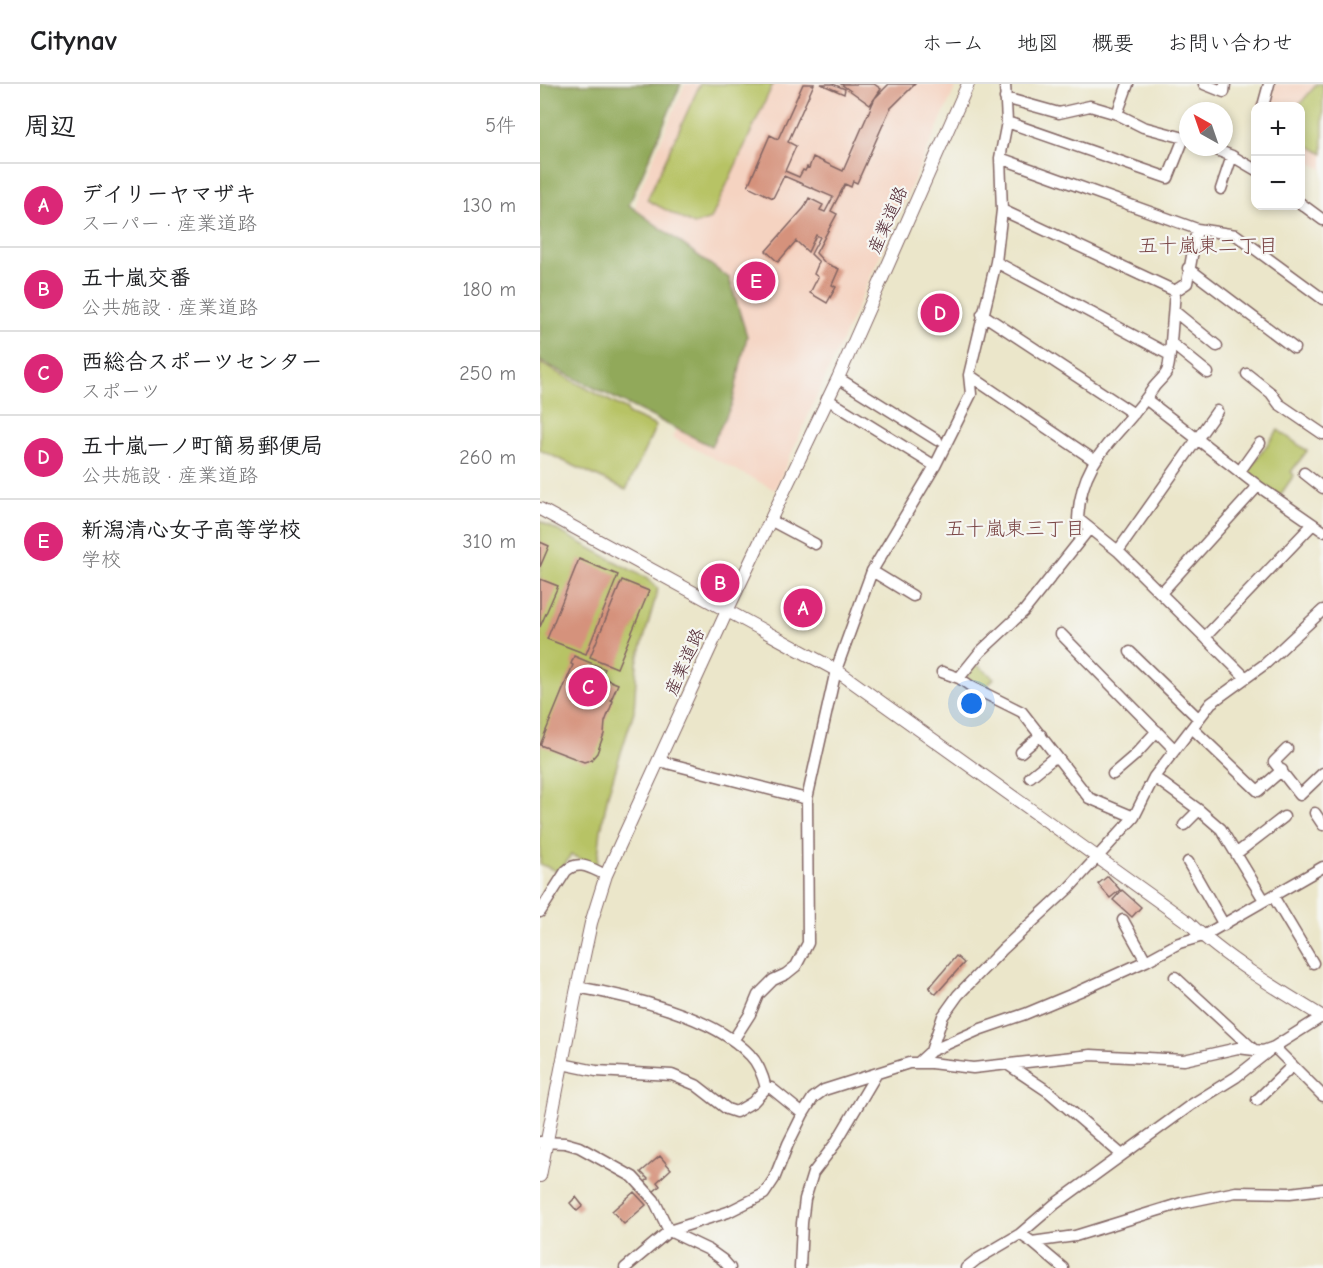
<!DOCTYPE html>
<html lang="ja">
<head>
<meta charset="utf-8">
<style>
  body { margin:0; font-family:"Comic Neue","Klee One",sans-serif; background:#f6f6f6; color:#202124 }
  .controls { position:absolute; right:18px; top:18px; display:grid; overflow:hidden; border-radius:12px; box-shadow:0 3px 9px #0003 }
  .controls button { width:54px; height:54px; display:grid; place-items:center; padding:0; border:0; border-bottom:2px solid #e0e0e0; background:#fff; color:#202124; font:30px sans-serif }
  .compass { position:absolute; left:639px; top:18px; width:54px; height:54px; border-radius:50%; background:#fff; box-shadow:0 3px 9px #0003; rotate:320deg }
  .you { position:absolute; left:432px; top:620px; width:21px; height:21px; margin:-15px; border:4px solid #fff; border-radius:50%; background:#1a73e8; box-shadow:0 0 0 9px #1a73e833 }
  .badge { display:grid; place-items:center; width:39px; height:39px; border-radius:50%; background:#db2777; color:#fff; font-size:20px; font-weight:700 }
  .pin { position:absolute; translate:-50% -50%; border:3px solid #fff; box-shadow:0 2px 6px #0006 }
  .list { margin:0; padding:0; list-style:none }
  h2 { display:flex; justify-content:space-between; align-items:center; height:78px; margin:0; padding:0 24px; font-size:26px }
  h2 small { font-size:20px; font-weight:400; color:#757577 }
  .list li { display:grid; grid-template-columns:39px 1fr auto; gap:18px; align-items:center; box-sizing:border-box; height:84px; padding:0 24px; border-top:2px solid #e0e0e0 }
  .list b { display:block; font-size:22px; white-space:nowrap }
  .list p { margin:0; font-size:20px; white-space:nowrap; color:#757577 }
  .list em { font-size:20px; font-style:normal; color:#757577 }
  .map { position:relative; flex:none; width:783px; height:1184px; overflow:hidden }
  header { display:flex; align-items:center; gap:36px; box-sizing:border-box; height:84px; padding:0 30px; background:#fff; border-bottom:2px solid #e0e0e0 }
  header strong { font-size:28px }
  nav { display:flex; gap:33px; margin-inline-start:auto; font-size:21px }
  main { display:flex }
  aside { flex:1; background:#fff }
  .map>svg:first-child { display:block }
</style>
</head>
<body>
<header>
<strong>Citynav</strong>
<nav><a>ホーム</a><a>地図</a><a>概要</a><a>お問い合わせ</a></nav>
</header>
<main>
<aside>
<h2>周辺<small>5件</small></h2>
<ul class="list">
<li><span class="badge">A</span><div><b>デイリーヤマザキ</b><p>スーパー · 産業道路</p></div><em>130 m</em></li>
<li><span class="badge">B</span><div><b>五十嵐交番</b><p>公共施設 · 産業道路</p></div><em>180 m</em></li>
<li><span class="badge">C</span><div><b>西総合スポーツセンター</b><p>スポーツ</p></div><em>250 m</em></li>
<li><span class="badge">D</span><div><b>五十嵐一ノ町簡易郵便局</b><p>公共施設 · 産業道路</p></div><em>260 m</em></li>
<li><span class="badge">E</span><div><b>新潟清心女子高等学校</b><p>学校</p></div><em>310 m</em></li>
</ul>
</aside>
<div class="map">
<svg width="783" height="1184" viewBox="0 0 783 1184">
  <rect width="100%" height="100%" fill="#f6f6f2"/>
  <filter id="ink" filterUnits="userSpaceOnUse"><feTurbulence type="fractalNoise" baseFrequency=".0167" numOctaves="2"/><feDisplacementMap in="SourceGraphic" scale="12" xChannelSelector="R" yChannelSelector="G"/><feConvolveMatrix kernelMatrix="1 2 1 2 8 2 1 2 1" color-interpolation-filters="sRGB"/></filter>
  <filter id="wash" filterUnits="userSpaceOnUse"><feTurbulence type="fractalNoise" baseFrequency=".008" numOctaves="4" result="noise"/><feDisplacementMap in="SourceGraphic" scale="24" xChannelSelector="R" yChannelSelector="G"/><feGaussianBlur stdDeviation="1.35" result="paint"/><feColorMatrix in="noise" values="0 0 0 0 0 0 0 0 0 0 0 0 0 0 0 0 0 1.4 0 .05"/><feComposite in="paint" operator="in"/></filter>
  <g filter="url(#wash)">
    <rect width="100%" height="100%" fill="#ebe6ca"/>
    <path fill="#f5d3c1" d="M145 0H417L235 406 132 353 155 309 95 126 97 112Z
      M735 0H783V85L761 75 760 22H718L719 17 732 19Z"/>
    <path fill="#b7c365" stroke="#807148" stroke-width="1.5" d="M160 0H233L171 135 154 141 107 116Z
      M777 0H783V70L761 57 760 22H758Z
      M0 279 87 326 88 330 116 342 86 406 0 366Z
      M738 346 767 367 751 388 754 391 739 413 707 388Z
      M0 437 106 494 118 505 97 579 94 627 68 710 61 746 57 782 31 771 24 782 16 787 0 780Z
      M436 580 454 594 444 606 426 592Z"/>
    <path fill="#91a95a" stroke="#6e6442" stroke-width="1.5" d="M0 0H141L89 121 189 194 207 252 192 320 171 362 0 277Z"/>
    <g id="blocks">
      <path fill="#d5927b" d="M263 0H274L248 58 256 62 245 87 259 93 263 86 265 87 267 83 269 84 273 73 303 87 335 14 330 21 301 0H334L341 5 335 14 349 0H375L350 25 317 99 313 97 311 103 305 100 291 127 297 130 276 169 285 179 299 185 292 201 296 203 287 219 270 209 278 193 274 190 279 178 271 170 280 153 276 151 268 168 256 157 238 178 226 167 264 124 269 114 283 121 280 126 285 128 293 113 244 92 233 114 208 102 230 51 238 55Z
        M281 0H293L305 5 304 10Z
        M0 458 9 462 0 483Z
        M39 475 78 491 46 570 7 555Z
        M178 491 187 496 182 505 174 501Z
        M0 495 18 502 0 543Z
        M82 496 109 507 77 584 50 573Z
        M257 510 277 520 269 536 249 528Z
        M34 572 65 585 61 593 78 600 71 616 73 617 65 638 64 650 57 669 51 676 44 678 0 661 33 581 31 580Z
        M568 792 580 806 570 814 558 800Z
        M582 806 601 823 592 833 573 816Z
        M416 872 424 879 396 910 389 904Z
        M120 1072 131 1085 117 1098 120 1102 113 1108 105 1098 108 1095 101 1088Z
        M94 1108 106 1121 84 1140 72 1127Z
        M36 1113 43 1122 37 1127 30 1119Z"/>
    </g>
  </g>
  <g filter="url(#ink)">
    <use href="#blocks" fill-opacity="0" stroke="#826563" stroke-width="1.5"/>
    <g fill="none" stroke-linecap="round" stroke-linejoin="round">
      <g stroke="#826563" stroke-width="13">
        <path id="minor" d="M664 0 684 8 685 0
          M465 14 519 29 550 22 577 30 603 43 648 55
          M723 22 729 0
          M577 30 588 0
          M467 38 628 94 644 54
          M669 63 692 72 716 86
          M460 74 657 145 696 151 783 215
          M681 105 692 72
          M760 119 783 136
          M462 126 635 207 630 271
          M456 178 630 271C629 277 629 285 626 289 623 294 618 298 614 303 582 353 541 369 538 435L578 467 705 593
          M648 184 754 264
          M635 207 647 199 657 145
          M634 227 677 262
          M442 230 594 330
          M631 259 668 289
          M707 290 731 309 739 320 783 350
          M429 291 554 376
          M298 294 397 356
          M287 315 395 382
          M607 316 718 402 783 447
          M700 387 720 359
          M764 389 783 404
          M230 436 275 460
          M578 467 677 327
          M332 487 373 512
          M621 509 718 402
          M521 550 635 666
          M665 553 773 440
          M590 568 659 635
          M402 588 419 594 432 603 482 628 549 714 594 733
          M419 594 440 568 484 527 549 445
          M652 644 718 707 742 686
          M747 665 734 678 760 711 783 689
          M481 668 501 651
          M119 677 267 715
          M573 690 594 672 617 647
          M490 693 516 672
          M614 693 659 726 681 745 724 816
          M775 729 783 741
          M644 741 659 726
          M697 769 744 733
          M648 778 684 841
          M733 812 773 879
          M0 828 26 787C39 775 52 785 66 791
          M583 836 606 877
          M635 893 713 965
          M37 903C88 912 174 932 210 971 218 979 223 992 226 1004
          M194 955 210 930 218 911 233 896 246 890 256 882 268 859 267 715 296 586 332 487 395 382 431 310 429 291 456 178 462 126 460 74 467 38 465 0
          M734 963 783 1012
          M391 967 441 945 485 930 540 907 606 877 639 859 663 852 783 783
          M379 978 391 967 403 932 418 911 463 865 529 804 594 733 614 693 671 619 725 580 783 526
          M22 980 56 987 132 991 156 1001 187 1025 196 1028 213 1018 226 1004H231L263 1030
          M467 980 509 1008 582 1071
          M717 1016 752 982
          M0 1058 25 1059 39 1063 93 1093 114 1116 129 1147 169 1166 183 1176 190 1184
          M480 1150 492 1158 535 1152 642 1119 696 1108 750 1109 783 1105
          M492 1158 523 1184
          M85 1184 129 1147 188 1128 224 1110 234 1095 248 1060 263 1030 273 1014 284 1006 369 979H391L433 984 551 971 644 976 698 964 723 967 734 963
          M260 1184 262 1139 265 1115 273 1089 295 1060 337 989
          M426 1184 436 1176 480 1150 515 1120 651 1021 696 993 734 963 783 932"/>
      </g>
      <g stroke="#826563" stroke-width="14">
        <path id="tertiary" d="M0 425 296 586 649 839C685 874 740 907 783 933
          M0 1092 36 909 51 839 66 791 187 527 298 294 428 0"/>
      </g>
      <use href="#minor" stroke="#fff" stroke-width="10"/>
      <use href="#tertiary" stroke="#fff" stroke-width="12"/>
    </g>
  </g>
  <g text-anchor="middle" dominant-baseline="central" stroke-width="4.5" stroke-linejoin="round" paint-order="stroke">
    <g font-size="18" fill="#4a1f2b" stroke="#f6f6f2">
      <text transform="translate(348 136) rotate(-66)">産業道路</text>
      <text transform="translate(145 578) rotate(-66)">産業道路</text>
    </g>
    <g font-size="20" fill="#7b4747" stroke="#f6f6f2">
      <text x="668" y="161">五十嵐東二丁目</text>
      <text x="475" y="444">五十嵐東三丁目</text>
    </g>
  </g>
</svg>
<div class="controls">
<button>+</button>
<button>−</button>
</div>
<svg class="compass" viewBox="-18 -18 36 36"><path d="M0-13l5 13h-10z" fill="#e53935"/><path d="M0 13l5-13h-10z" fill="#757577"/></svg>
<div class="you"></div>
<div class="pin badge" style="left:263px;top:524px">A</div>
<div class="pin badge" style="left:180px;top:499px">B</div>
<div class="pin badge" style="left:48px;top:603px">C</div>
<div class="pin badge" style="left:400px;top:229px">D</div>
<div class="pin badge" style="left:216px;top:197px">E</div>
</div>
</main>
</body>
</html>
